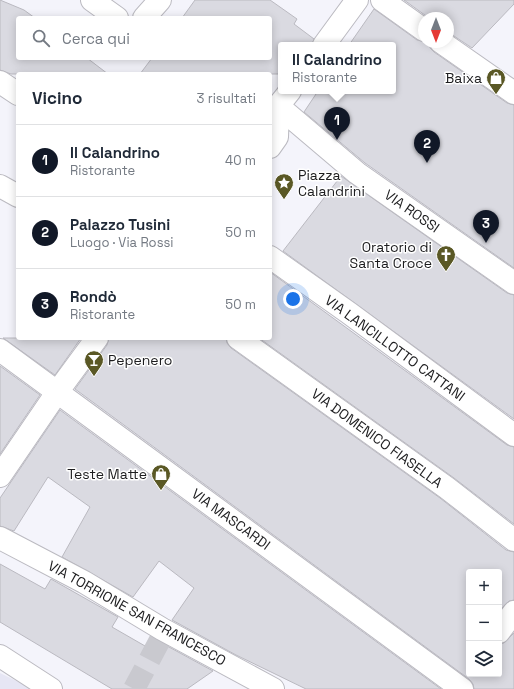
<!DOCTYPE html>
<html lang="it">
<head>
<meta charset="utf-8">
<style>
  body { margin:0; font-family:"Space Grotesk",sans-serif; background:#f2f2f3; color:#1f2937 }
  .controls { position:absolute; right:12px; bottom:12px; display:grid; overflow:hidden; border-radius:4px; box-shadow:0 2px 10px #0003 }
  .controls button { width:36px; height:36px; display:grid; place-items:center; padding:0; border:0; border-bottom:1px solid #e0e1e3; background:#fff; color:#1f2937; font:20px sans-serif }
  .compass { position:absolute; left:418px; top:12px; width:36px; height:36px; border-radius:50%; background:#fff; box-shadow:0 2px 10px #0003; rotate:180deg }
  .you { position:absolute; left:293px; top:299px; width:14px; height:14px; margin:-10px; border:3px solid #fff; border-radius:50%; background:#1a73e8; box-shadow:0 0 0 6px #1a73e833 }
  .badge { display:grid; place-items:center; width:26px; height:26px; border-radius:50%; background:#111827; color:#fff; font-size:13px; font-weight:700 }
  .pin { position:absolute; translate:-50% -33px; filter:drop-shadow(0 1px 2px #0008) }
  .pin::after { content:''; position:absolute; top:21px; width:14px; height:12px; background:inherit; clip-path:polygon(0 0,100% 0,50% 100%) }
  .popup { position:absolute; left:278px; top:42px; width:118px; height:52px; box-sizing:border-box; display:grid; place-content:center; border-radius:4px; background:#fff; filter:drop-shadow(0 1px 3px #0005); font-size:13px; white-space:nowrap; color:#747a83 }
  .popup b { font-size:15px; color:#1f2937 }
  .popup::after { content:''; position:absolute; left:50%; top:100%; margin-left:-8px; border:8px solid transparent; border-top-color:#fff }
  .list { margin:0; padding:0; list-style:none }
  h2 { display:flex; justify-content:space-between; align-items:center; height:52px; margin:0; padding:0 16px; font-size:17px }
  h2 small { font-size:13px; font-weight:400; color:#747a83 }
  .list li { display:grid; grid-template-columns:26px 1fr auto; gap:12px; align-items:center; box-sizing:border-box; height:72px; padding:0 16px; border-top:1px solid #e0e1e3 }
  .list b { display:block; font-size:15px; white-space:nowrap }
  .list p { margin:0; font-size:13px; white-space:nowrap; color:#747a83 }
  .list em { font-size:13px; font-style:normal; color:#747a83 }
  .icon { flex:none; width:22px; height:22px; fill:none; stroke:currentColor; stroke-width:2; stroke-linecap:round; stroke-linejoin:round }
  .map { position:relative; flex:none; width:514px; height:689px; overflow:hidden }
  .search { position:absolute; background:#fff; box-shadow:0 2px 10px #0003; left:16px; top:16px; width:256px; height:44px; display:flex; align-items:center; gap:10px; box-sizing:border-box; padding:0 14px; border-radius:4px; color:#747a83; font-size:15px }
  .panel { position:absolute; background:#fff; box-shadow:0 2px 10px #0003; left:16px; top:72px; width:256px; height:268px; border-radius:4px }
  .map>svg:first-child { display:block }
</style>
</head>
<body>
<div class="map">
<svg width="514" height="689" viewBox="0 0 514 689">
  <rect width="100%" height="100%" fill="#f4f4fb"/>
  <path fill="#e6e6f4" d="M0 673 33 689H0Z"/>
  <path fill="#dadae1" stroke="#bab9c0" d="M0 0 24 10 35 18H18V58H87L108 74H11L0 70Z
    M195 0H270L297 19 294 24 314 39 312 45H281V74H140L152 58H270V18H182Z
    M404 0H514V4L472 48 448 32V18H429Z
    M374 9 417 40 429 42 430 48 434 52 507 103 514 105V268L365 163 304 112 318 91H393V45H349Z
    M341 176 507 293 514 295V419L283 251Z
    M270 272 507 445 514 447V524L454 478 259 338H270Z
    M3 338H81L55 375Z
    M109 338H226L227 343 231 348 440 498 506 550 514 552V600L509 601 499 611V572H469V674H499V644L504 643 514 633V689H474L473 684 469 679 75 389 107 345Z
    M0 366 40 395 0 454Z
    M60 410 441 689H306L236 655 172 620 194 588 159 561 133 597 62 557 90 507 48 477 14 531 0 526V498Z
    M0 564 45 589 51 579 118 617 112 627 152 650 158 641 213 671 187 689H112L0 622Z"/>
  <g fill="none" stroke-linecap="round" stroke-linejoin="round">
    <path stroke="#c9c9cf" stroke-width="22" stroke-dasharray="22 11" stroke-linecap="butt" d="M134 689 161 638"/>
    <g stroke="#bbbac1" stroke-width="24">
      <path id="street" d="M92 0 117 18
        M382 0 424 30
        M144 18 160 0
        M441 42 514 93
        M324 45 357 0
        M0 82 18 94
        M278 106 357 173 514 283
        M270 147 277 137 278 106 290 91
        M0 186 18 196
        M270 257 349 313 514 435
        M238 338 447 488 514 540
        M0 350 462 689
        M0 476 58 391 97 338
        M0 538 84 582 162 629 273 689
        M499 632 514 612
        M0 656 51 689"/>
    </g>
    <use href="#street" stroke="#fff" stroke-width="22"/>
  </g>
  <defs>
    <g id="shop-pin" transform="scale(1)"><path d="M0 17L-7.5 6A9.5 9.5 0 1 1 7.5 6Z" fill="#5a5825" stroke="#fff"/><path d="M-5-2.5h2.3a2.7 3.5 0 0 1 5.4 0H5L5.5 6h-11ZM-1.5-2.5h3a1.5 2.3 0 0 0-3 0Z" fill="#fff"/></g>
    <g id="sight-pin" transform="scale(1)"><path d="M0 17L-7.5 6A9.5 9.5 0 1 1 7.5 6Z" fill="#5a5825" stroke="#fff"/><path d="M0-6L1.8-2.2L6-1.7L2.9 1.2L3.7 5.4L0 3.3L-3.7 5.4L-2.9 1.2L-6-1.7L-1.8-2.2Z" fill="#fff"/></g>
    <g id="church-pin" transform="scale(1)"><path d="M0 17L-7.5 6A9.5 9.5 0 1 1 7.5 6Z" fill="#5a5825" stroke="#fff"/><path d="M-1.2-6h2.4v3.5h3.3v2.4h-3.3V6h-2.4V-.1h-3.3v-2.4h3.3Z" fill="#fff"/></g>
    <g id="bar-pin" transform="scale(1)"><path d="M0 17L-7.5 6A9.5 9.5 0 1 1 7.5 6Z" fill="#5a5825" stroke="#fff"/><path d="M-6-5H6L.8 .8V4.5H3.5V6h-7V4.5H-.8V.8Z" fill="#fff"/></g>
  </defs>
  <g fill-rule="evenodd">
    <use href="#shop-pin" x="496" y="78"/>
    <use href="#sight-pin" x="284" y="183"/>
    <use href="#church-pin" x="446" y="255"/>
    <use href="#bar-pin" x="94" y="360"/>
    <use href="#shop-pin" x="161" y="474"/>
  </g>
  <g text-anchor="middle" dominant-baseline="central" stroke-width="3" stroke-linejoin="round" paint-order="stroke">
    <g font-size="14" fill="#1d1d1f" stroke="#fff" text-anchor="end">
      <text x="482" y="78">Baixa</text>
      <text x="298" y="175" text-anchor="start">Piazza<tspan x="298" dy="16">Calandrini</tspan></text>
      <text x="432" y="247">Oratorio di<tspan x="432" dy="16">Santa Croce</tspan></text>
      <text x="108" y="360" text-anchor="start">Pepenero</text>
      <text x="147" y="474">Teste Matte</text>
    </g>
    <g font-size="14" fill="#1d1d1f" stroke="#fff">
      <text transform="translate(412 211) rotate(35)">VIA ROSSI</text>
      <text transform="translate(395 348) rotate(36)">VIA LANCILLOTTO CATTANI</text>
      <text transform="translate(377 438) rotate(36)">VIA DOMENICO FIASELLA</text>
      <text transform="translate(231 519) rotate(36)">VIA MASCARDI</text>
      <text transform="translate(137 613) rotate(29)">VIA TORRIONE SAN FRANCESCO</text>
    </g>
  </g>
</svg>
<div class="controls">
<button>+</button>
<button>−</button>
<button><svg class="icon" aria-label="layers" viewBox="0 0 24 24"><path d="M12 4l9 5-9 5-9-5zM3 14l9 5 9-5"/></svg></button>
</div>
<svg class="compass" viewBox="-18 -18 36 36"><path d="M0-13l5 13h-10z" fill="#e53935"/><path d="M0 13l5-13h-10z" fill="#747a83"/></svg>
<div class="you"></div>
<div class="pin badge" style="left:337px;top:140px">1</div>
<div class="popup"><b>Il Calandrino</b>Ristorante</div>
<div class="pin badge" style="left:427px;top:163px">2</div>
<div class="pin badge" style="left:486px;top:243px">3</div>
<div class="search"><svg class="icon" aria-label="search" viewBox="0 0 24 24"><circle cx="10" cy="10" r="6"/><path d="M15 15l6 6"/></svg>Cerca qui</div>
<section class="panel">
<h2>Vicino<small>3 risultati</small></h2>
<ul class="list">
<li><span class="badge">1</span><div><b>Il Calandrino</b><p>Ristorante</p></div><em>40 m</em></li>
<li><span class="badge">2</span><div><b>Palazzo Tusini</b><p>Luogo · Via Rossi</p></div><em>50 m</em></li>
<li><span class="badge">3</span><div><b>Rondò</b><p>Ristorante</p></div><em>50 m</em></li>
</ul>
</section>
</div>
</body>
</html>
